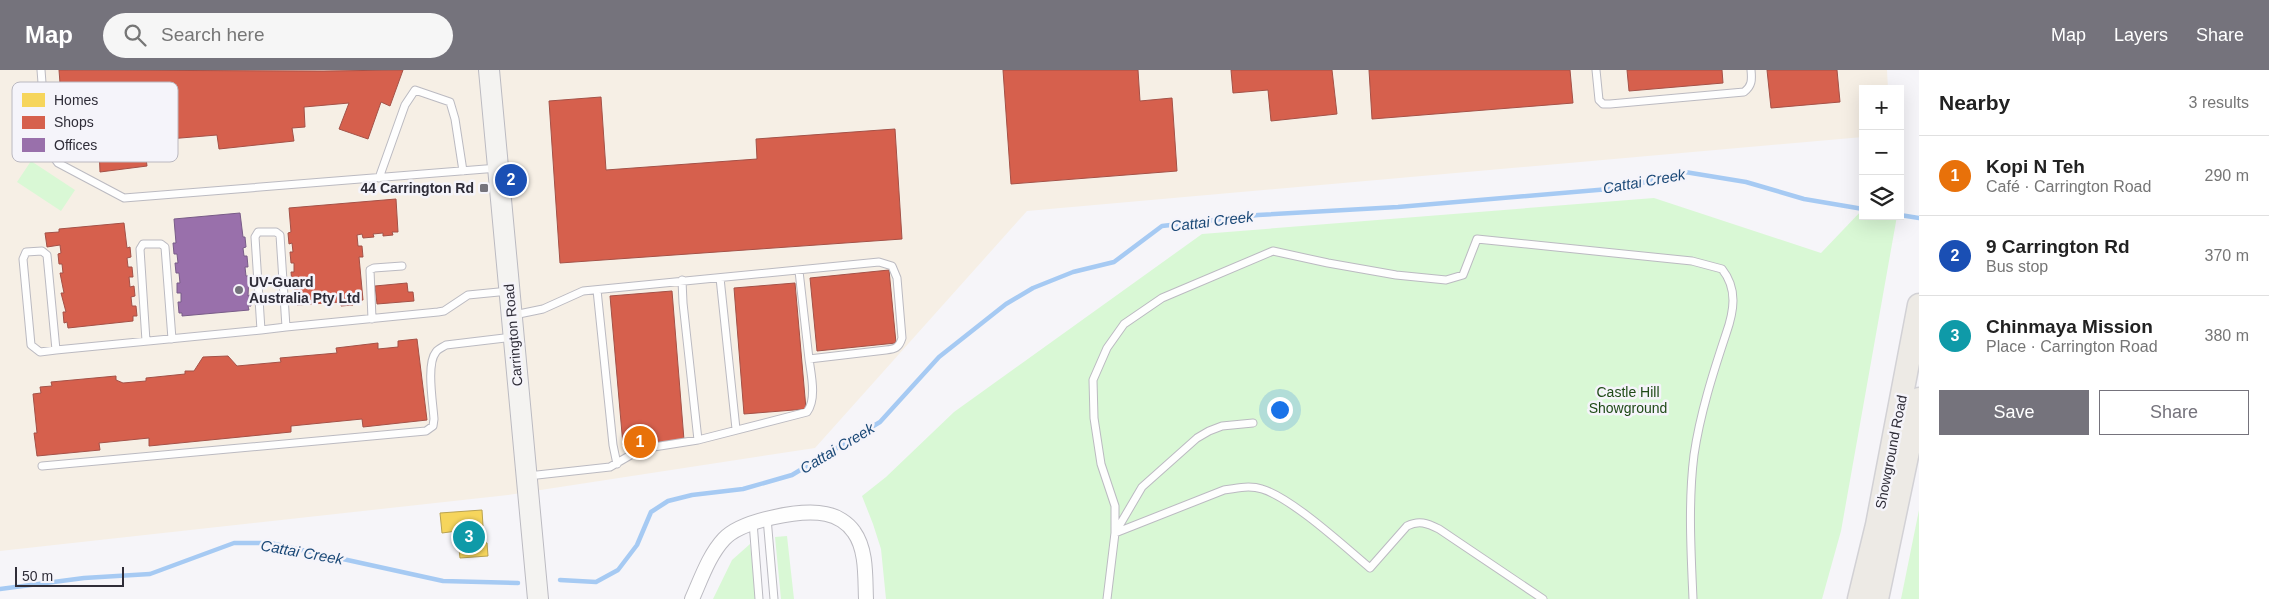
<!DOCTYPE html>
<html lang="en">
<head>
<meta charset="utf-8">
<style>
  body { margin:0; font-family:Helvetica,sans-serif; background:#f6f6f6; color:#222 }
  .controls { position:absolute; right:15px; top:15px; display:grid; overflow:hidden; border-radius:0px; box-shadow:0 5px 20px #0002 }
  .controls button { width:45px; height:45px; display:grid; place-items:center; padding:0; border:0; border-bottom:1px solid #e0e0e0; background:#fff; color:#222; font:25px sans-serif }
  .scale { position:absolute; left:15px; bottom:12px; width:109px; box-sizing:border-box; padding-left:5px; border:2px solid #2f2d38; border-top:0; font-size:14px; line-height:18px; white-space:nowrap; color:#2f2d38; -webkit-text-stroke:4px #f5f4fa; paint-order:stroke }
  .you { position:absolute; left:1279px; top:339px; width:18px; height:18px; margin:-12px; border:4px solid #fff; border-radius:50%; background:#1a73e8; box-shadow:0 0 0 8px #1a73e833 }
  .badge { display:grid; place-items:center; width:32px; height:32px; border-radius:50%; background:#75737c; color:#fff; font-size:16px; font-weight:700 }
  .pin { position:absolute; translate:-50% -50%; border:2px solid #fff; box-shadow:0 1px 5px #0006 }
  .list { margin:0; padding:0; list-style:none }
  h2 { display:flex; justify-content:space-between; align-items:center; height:65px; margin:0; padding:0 20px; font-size:21px }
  h2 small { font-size:16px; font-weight:400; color:#767676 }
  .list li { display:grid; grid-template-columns:32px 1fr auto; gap:15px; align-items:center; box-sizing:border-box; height:80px; padding:0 20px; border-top:1px solid #e0e0e0 }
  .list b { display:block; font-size:19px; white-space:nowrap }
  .list p { margin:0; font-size:16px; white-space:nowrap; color:#767676 }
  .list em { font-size:16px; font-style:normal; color:#767676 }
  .actions { display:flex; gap:10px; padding:15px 20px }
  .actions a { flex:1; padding:11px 0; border:1px solid #75737c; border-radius:0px; text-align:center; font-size:18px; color:#75737c }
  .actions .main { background:#75737c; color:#fff }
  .icon { flex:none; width:28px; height:28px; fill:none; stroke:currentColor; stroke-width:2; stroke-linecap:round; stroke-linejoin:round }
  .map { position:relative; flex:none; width:1919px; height:529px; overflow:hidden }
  header { display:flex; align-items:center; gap:30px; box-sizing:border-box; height:70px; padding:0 25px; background:#75737c; color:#fff }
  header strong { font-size:24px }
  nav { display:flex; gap:28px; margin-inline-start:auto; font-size:18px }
  .search { width:350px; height:45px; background:#f6f6f6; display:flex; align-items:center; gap:12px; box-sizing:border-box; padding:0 18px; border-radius:28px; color:#767676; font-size:19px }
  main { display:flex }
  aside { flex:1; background:#fff }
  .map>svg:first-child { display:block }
</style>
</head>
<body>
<header>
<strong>Map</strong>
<div class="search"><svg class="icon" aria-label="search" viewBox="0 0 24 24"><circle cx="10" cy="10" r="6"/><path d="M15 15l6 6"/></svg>Search here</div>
<nav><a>Map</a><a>Layers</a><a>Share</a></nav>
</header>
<main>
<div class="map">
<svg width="1919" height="529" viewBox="0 0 1919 529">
  <rect width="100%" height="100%" fill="#f6f5f9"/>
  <path fill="#f6efe5" d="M0 0H1887L1888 19H1863V67L1027 141 815 378 508 425 0 481Z"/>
  <path fill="#d9f8d5" d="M31 91 75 120 61 141 17 112Z
    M1654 128 1821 183 1863 139V146H1897L1841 461 1822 529H886L881 479 873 454 862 426 886 407 954 342 1202 164Z
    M1919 440V529H1901Z
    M787 466 794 529H781L775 467Z
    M750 474 756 529H713L732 490Z"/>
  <path fill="#f6d55c" stroke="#baa351" d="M482 440 483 456H479L480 471 487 473 488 486 460 488 457 461 442 463 440 443Z"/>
  <path fill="#d6604d" stroke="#a45147" d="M59 0 323 1 403 0 390 36 381 32 368 69 339 59 349 33 304 37 305 57 292 58 294 71 219 79 217 65 144 71 147 96 100 102 99 77 65 79Z
    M1003 0H1138L1140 31 1172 28 1177 101 1011 114Z
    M1231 0H1332L1337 44 1271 51 1268 20 1233 23Z
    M1369 0H1570L1573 33 1372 49Z
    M1627 0H1722L1723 13 1629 21Z
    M1767 0H1837L1840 32 1771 38Z
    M601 27 606 100 757 89 756 69 895 59 902 169 560 193 549 31Z
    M396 129 398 162H392L393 165 383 166V163L373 164 374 167 363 168 362 164 357 165 358 176H362L363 187H359L363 230 352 231 353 235 341 236V232L297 235V232H294L295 213H292L291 202H294V193H291L290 182H293L292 173 289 174 288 163 291 162 289 138Z
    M124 153 127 178 130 177 131 187 127 188 128 197H132L133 207H129L130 217 134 216 135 226 131 227 132 236H136L137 246H133V251L68 258 67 252 64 253 63 242H66L61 223H64L60 203H63L62 194H59L58 184 61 183 60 175 47 177 45 163 59 162V159Z
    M889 200 896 273 817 281 810 208Z
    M407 213 408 222H413L414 231 377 234 375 216Z
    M795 213 806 339 744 344 734 218Z
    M672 221 684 370 623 375 610 226Z
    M417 269 427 350 363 357 362 349 291 356V362L149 376V368L99 373 100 380 37 386 34 363H37L33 324 41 323 40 317 52 316 51 312 116 306V310L123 313 146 311V308L185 304V301H194L203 287 228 286 237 296 281 292 280 288 337 283 336 278 378 273V279L398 277V271Z"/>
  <path fill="#9970ab" stroke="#795c88" d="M240 143 243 167H245L246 177 243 178 244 186H247L248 197H245L246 206H249L248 226 250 225 251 236H248L249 240 182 246V243H179L178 232H181V223H177V213H180L179 203H176L175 193H178L177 184H174L173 173H176L174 149Z"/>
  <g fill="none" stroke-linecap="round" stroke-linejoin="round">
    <path stroke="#a6caf3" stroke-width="4.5" d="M1900 145 1919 148
      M560 510 596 512 618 500 637 475 651 442 668 431 692 425 743 419 792 405 880 352 939 287 1006 234 1033 218 1073 202 1114 192 1162 156 1258 145 1398 137 1621 118 1685 102 1746 112 1804 129 1863 139
      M0 519 84 508 150 504 234 473H270L443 511 518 513"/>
    <g stroke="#bbbac1" stroke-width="9">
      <path id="service" d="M41 0 47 78 58 93 124 128 498 98
        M1596 0 1599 30 1603 34H1610L1744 22C1752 16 1752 10 1751 0
        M379 108 405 35 415 20 450 32 455 49 463 101
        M799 201 809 289
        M720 208 736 359
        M682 210 683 233 698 370
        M597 220 613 375 617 394
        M514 245 543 239 583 221 879 192 892 196 897 208 902 268C899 278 895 279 886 280L809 289C811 304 817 329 807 342L698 370 641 379 610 397 528 406
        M372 249 370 200 374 198 402 196
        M261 260 255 167 258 162H276L280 165 286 257
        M146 271 140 179 143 174H161L165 177 172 269
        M56 280 47 185 42 181 26 182 23 189 31 275 40 282 56 280 261 260 286 257 438 242 444 241 468 225 509 221
        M42 396 426 361 433 356 434 349C433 333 426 294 436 282 438 279 443 277 446 275L513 267
        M767 448 774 529
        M753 452 759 529
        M1107 529 1115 463 1142 417 1197 368 1209 361 1222 356 1253 353
        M1543 529 1439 459C1427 453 1419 450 1407 456L1370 498C1345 477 1292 428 1262 419 1250 415 1236 418 1224 420L1115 463V436L1101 394 1094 348 1093 310 1107 278 1124 254 1162 228 1273 181 1328 193 1396 205 1446 210 1463 205 1477 169 1692 191 1722 199C1738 219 1734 241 1726 264 1713 303 1700 344 1694 385 1688 432 1691 482 1693 529"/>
    </g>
    <g stroke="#bbbac1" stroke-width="16">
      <path id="minor" d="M692 529C701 509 709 485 724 469 742 450 801 439 826 444 837 446 848 453 854 462 867 480 865 508 866 529"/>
    </g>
    <g stroke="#bbbac1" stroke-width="22">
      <path id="secondary" d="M489 0 538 529"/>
    </g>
    <g stroke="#d2d1d5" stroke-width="25">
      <path id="primary" d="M1859 529 1877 455 1919 235
        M1877 529 1919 329"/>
    </g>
    <use href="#service" stroke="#fefefe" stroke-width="7"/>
    <use href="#minor" stroke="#fefefe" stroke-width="14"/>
    <use href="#secondary" stroke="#f4f3f1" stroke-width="20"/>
    <use href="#primary" stroke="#edeae5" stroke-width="22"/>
  </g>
  <g fill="#75737c" stroke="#f5f4fa" stroke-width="2">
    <rect x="479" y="113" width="10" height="10" rx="2.5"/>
    <circle cx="239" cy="220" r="5"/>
  </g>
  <g text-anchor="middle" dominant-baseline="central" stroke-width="5" stroke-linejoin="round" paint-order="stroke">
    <g font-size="14" font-weight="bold" fill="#2f2d38" stroke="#f5f4fa" text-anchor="end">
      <text x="474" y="118">44 Carrington Rd</text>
      <text x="249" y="212" text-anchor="start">UV-Guard<tspan x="249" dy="16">Australia Pty Ltd</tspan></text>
    </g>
    <g font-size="14" fill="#2f2d38" stroke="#f5f4fa">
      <text transform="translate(513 265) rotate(-95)">Carrington Road</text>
      <text transform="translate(1891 382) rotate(-79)">Showground Road</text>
    </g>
    <g font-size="14" fill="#1f4a17" stroke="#f5f4fa">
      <text x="1628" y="322">Castle Hill<tspan x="1628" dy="16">Showground</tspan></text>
    </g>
    <g font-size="15" font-style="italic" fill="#1b4977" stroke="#f5f4fa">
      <text transform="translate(1644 111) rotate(-10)">Cattai Creek</text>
      <text transform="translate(1212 151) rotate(-7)">Cattai Creek</text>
      <text transform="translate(837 378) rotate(-31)">Cattai Creek</text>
      <text transform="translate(302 482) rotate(10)">Cattai Creek</text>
    </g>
  </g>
  <rect x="12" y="12" width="166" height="80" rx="8" fill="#f5f4fa" stroke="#bab8c0" stroke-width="1"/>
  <rect x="22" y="23" width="23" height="14" fill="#f6d55c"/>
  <rect x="22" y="46" width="23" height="13" fill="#d6604d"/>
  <rect x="22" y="68" width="23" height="14" fill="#9970ab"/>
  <g font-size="14" fill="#2f2d38">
    <text x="54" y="35">Homes</text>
    <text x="54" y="57">Shops</text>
    <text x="54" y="80">Offices</text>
  </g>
</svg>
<div class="controls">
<button>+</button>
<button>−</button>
<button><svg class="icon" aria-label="layers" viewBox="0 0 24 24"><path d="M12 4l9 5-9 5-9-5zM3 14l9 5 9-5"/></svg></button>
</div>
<div class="scale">50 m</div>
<div class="you"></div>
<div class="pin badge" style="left:640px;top:372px;background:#e8710a">1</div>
<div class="pin badge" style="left:511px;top:110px;background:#1a4fb4">2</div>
<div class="pin badge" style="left:469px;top:467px;background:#0f9aa8">3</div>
</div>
<aside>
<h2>Nearby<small>3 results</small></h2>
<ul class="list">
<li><span class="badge" style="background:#e8710a">1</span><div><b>Kopi N Teh</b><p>Café · Carrington Road</p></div><em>290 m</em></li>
<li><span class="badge" style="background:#1a4fb4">2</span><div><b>9 Carrington Rd</b><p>Bus stop</p></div><em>370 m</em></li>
<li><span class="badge" style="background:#0f9aa8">3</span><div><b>Chinmaya Mission</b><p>Place · Carrington Road</p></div><em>380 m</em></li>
</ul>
<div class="actions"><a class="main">Save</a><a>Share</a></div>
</aside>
</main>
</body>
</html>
